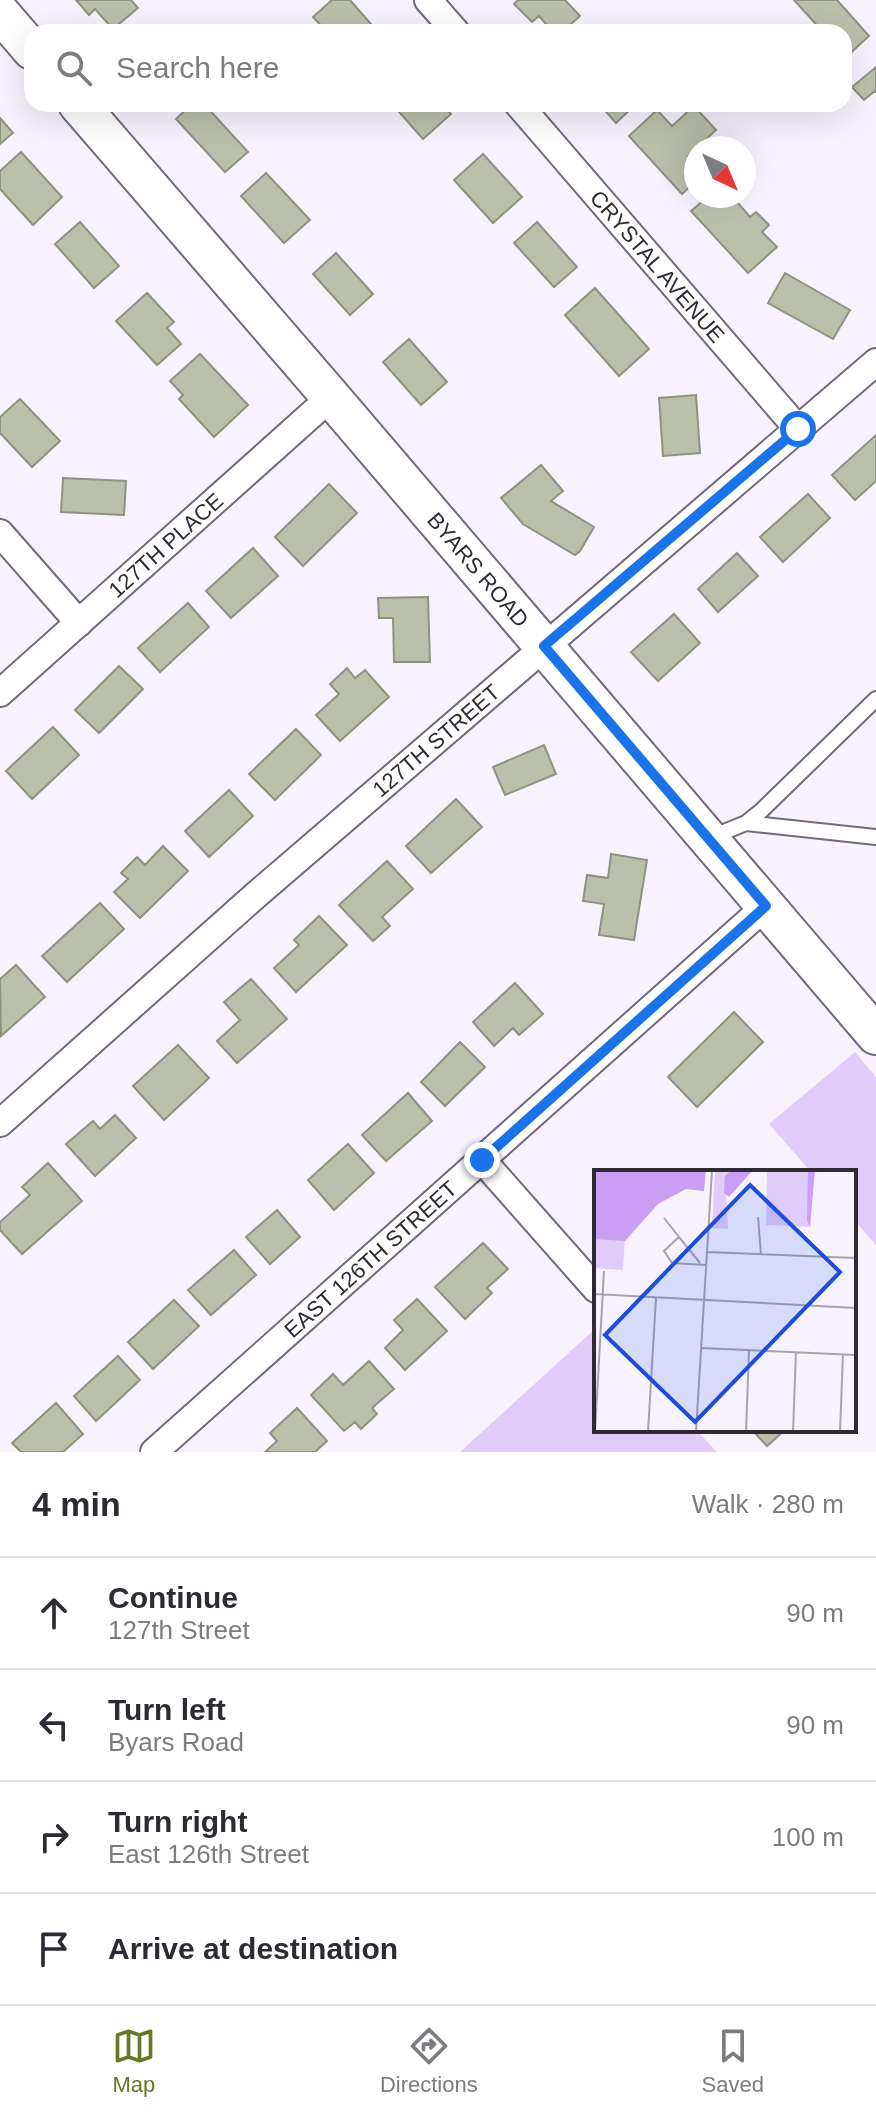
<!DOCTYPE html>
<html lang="en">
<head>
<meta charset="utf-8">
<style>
  body { margin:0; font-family:Helvetica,sans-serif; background:#f2f2f3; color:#2b2b33 }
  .compass { position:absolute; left:684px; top:136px; width:72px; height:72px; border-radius:50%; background:#fff; box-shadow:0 8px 32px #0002; rotate:136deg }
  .stop { position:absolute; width:24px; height:24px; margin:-18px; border:6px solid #1a73e8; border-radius:50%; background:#fff }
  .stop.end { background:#1a73e8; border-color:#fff; box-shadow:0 2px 8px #0008 }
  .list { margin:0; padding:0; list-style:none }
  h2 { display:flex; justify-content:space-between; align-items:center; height:104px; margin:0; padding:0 32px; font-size:34px }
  h2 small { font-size:26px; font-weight:400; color:#7c7c81 }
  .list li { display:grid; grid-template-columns:52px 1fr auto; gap:24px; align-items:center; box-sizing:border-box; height:112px; padding:0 32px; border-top:2px solid #e1e1e2 }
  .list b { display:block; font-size:30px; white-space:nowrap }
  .list p { margin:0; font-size:26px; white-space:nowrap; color:#7c7c81 }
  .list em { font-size:26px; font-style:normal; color:#7c7c81 }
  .icon { flex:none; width:44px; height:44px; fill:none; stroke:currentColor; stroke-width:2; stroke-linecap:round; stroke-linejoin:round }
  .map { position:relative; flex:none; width:876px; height:1452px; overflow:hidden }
  .search { position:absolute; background:#fff; box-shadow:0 8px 32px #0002; left:24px; right:24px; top:24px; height:88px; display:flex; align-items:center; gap:20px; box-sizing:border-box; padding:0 28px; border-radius:24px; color:#7c7c81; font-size:30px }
  .sheet { height:552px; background:#fff }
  nav { display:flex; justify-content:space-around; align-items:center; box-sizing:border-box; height:112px; border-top:2px solid #e1e1e2; background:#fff; font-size:22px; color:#7c7c81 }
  nav a { display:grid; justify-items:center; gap:4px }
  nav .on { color:#667725 }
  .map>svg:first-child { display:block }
</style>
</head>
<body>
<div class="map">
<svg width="876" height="1452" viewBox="0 0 876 1452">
  <rect width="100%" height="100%" fill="#f8f2ff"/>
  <path fill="#e1cbfa" d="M855 1052 876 1077V1245L854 1220V1172H811L769 1124Z
    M596 1328V1430H696L717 1452H460Z"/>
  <path fill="#bac0aa" stroke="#8d937e" stroke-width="2" d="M76 0H131L138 8 113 29 95 9 89 15Z
    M332 0H350L378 32H327L313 17Z
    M518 0H565L580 16 562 32H553L539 16 532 22 514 4Z
    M794 0H837L869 36 846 57 844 55V32H823Z
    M876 67V92L875 91 864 100 852 87Z
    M192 104H204L248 152 225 172 176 119Z
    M392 104H442L451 114 423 139Z
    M599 104H636L616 123Z
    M694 106 716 130 688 156 696 164V181L682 194 629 136 657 110 672 126Z
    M0 118 13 133 0 144Z
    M21 152 62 197 33 225 0 189V171Z
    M483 154 522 197 493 223 454 180Z
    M266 173 310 220 284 243 241 196Z
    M708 196H732L750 217 756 212 769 225 762 232 777 247 748 273 691 211Z
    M80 222 119 266 94 288 55 244Z
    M537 222 577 267 554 287 514 243Z
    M336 253 373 294 350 315 313 274Z
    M785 273 850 310 833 339 768 303Z
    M595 288 649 349 619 376 565 315Z
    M147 293 174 322 167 328 181 344 157 365 116 321Z
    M409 339 447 382 421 405 383 362Z
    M200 354 248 405 214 437 179 399 183 395 170 381Z
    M696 395 700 453 663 456 659 398Z
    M20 399 60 441 32 467 0 433V417Z
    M876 435V481L855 500 832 475Z
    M541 465 563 491 551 501 594 527 580 551 575 555 523 524 501 498Z
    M63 478 126 481 124 515 61 512Z
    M329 484 357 513 303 566 275 537Z
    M808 494 830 518 783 562 760 537Z
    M253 548 278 576 231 618 206 591Z
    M737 553 758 576 718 612 698 589Z
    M428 597 430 662H394L393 618H379L378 598Z
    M188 603 209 627 160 672 138 648Z
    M674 614 700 643 658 681 631 652Z
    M119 666 143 689 99 733 75 710Z
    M347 668 355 678 365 670 389 697 340 741 316 715 339 694 330 684Z
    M53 727 79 755 32 799 6 771Z
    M296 729 321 755 275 800 249 774Z
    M544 745 556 774 505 795 493 767Z
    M229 790 253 816 209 857 185 831Z
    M456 799 482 827 431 873 406 846Z
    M163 846 188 871 140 918 114 892 128 879 121 873 137 857 145 865Z
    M611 854 647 860 634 940 599 935 604 904 583 901 587 875 608 878Z
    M387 861 413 889 382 917 390 926 373 941 339 905Z
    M100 903 124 929 67 982 42 956Z
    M319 916 347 945 296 992 274 968 299 945 294 940Z
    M16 965 45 997 1 1036 0 979Z
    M251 979 287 1019 237 1063 217 1041 240 1020 224 1002Z
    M515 983 543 1014 519 1035 513 1028 494 1046 473 1022Z
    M734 1012 763 1042 697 1107 668 1077Z
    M460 1042 485 1067 445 1106 421 1082Z
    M178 1045 209 1078 164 1120 133 1086Z
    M408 1093 432 1121 386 1161 362 1135Z
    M115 1115 136 1138 95 1176 66 1144 93 1121 100 1129Z
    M348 1144 374 1173 334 1210 308 1180Z
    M48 1163 82 1201 22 1254 0 1230V1222L30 1195 22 1187Z
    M277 1210 300 1237 270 1264 246 1237Z
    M483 1243 508 1269 487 1288 492 1293 465 1319 435 1287Z
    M234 1250 256 1275 211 1315 188 1290Z
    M417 1299 447 1331 405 1370 385 1348 403 1330 394 1320Z
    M174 1300 199 1326 153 1369 128 1342Z
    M118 1356 140 1380 96 1421 74 1396Z
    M369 1361 394 1389 372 1408 377 1414 361 1429 355 1422 344 1431 311 1395 333 1374 343 1385Z
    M56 1403 83 1434 63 1452H21L12 1443Z
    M297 1408 327 1441 315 1452H265L277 1441 270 1433Z
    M752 1430H785L767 1446Z"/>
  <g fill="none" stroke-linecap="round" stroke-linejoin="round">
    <g stroke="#72697c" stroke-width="18">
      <path id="lane" d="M746 823 876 837
        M709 838 746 823 761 811 876 699"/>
    </g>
    <g stroke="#72697c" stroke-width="30">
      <g id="street">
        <path d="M428 0 456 32"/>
        <path id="s1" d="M518 104 798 429"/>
        <path d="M0 533 79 623"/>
        <path id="s2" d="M0 693 331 397"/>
        <path id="s3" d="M0 1123 256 895 876 362"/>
        <path d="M482 1160 596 1289"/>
        <path id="s4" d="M154 1452 766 906"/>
      </g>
    </g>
    <g stroke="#72697c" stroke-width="42">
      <g id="secondary">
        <path d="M0 13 32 50"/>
        <path id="s5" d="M78 104 331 397 876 1035"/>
      </g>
    </g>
    <use href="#lane" stroke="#fff" stroke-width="14"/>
    <use href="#street" stroke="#fff" stroke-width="26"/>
    <use href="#secondary" stroke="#fff" stroke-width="38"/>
  </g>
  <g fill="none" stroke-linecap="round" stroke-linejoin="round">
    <path stroke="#1a73e8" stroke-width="10" d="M482 1160 766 906 544 646 798 429"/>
  </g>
  <g text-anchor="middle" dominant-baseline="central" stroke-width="6" stroke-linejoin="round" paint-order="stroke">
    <g font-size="22" fill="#2d2a32" stroke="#fff">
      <text stroke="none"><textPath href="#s1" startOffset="214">CRYSTAL AVENUE</textPath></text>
      <text stroke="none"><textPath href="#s2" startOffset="222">127TH PLACE</textPath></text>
      <text stroke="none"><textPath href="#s5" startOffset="614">BYARS ROAD</textPath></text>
      <text stroke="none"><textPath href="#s3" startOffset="580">127TH STREET</textPath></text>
      <text stroke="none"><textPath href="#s4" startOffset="290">EAST 126TH STREET</textPath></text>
    </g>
  </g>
  <g transform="translate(594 1170)">
    <rect width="262" height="262" fill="#f8f2ff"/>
    <path d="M0 0 35 1 29 100 0 98ZM121 0H138L131 7 134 59 118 58ZM173 0H214L216 57 172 55Z" fill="#e1cbfa"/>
    <path d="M0 0H112L110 21 92 19 64 34 31 71 0 69ZM138 0H159L135 27 130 23 131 6ZM214 0H221L216 57 213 50Z" fill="#ca9ff5"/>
    <path fill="none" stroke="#a7a2ad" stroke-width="2" d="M164 47 167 84M70 48 85 67M113 82 262 88M106 93 85 67 70 81 78 93 112 95M0 124 262 138M107 178 262 185M1 262 10 101M54 262 62 128M102 262 118 0M152 262 155 180M199 262 202 182M246 262 249 184"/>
    <path fill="#1d4ed8" fill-opacity="0.15" stroke="#1d4ed8" stroke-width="4" d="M156 15 246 102 101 252 11 165Z"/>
    <rect width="262" height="262" fill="none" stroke="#2d2a32" stroke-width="4"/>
  </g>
</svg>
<svg class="compass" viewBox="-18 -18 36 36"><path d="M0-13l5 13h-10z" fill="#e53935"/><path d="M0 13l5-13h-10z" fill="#7c7c81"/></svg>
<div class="stop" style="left:798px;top:429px"></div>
<div class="stop end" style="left:482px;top:1160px"></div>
<div class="search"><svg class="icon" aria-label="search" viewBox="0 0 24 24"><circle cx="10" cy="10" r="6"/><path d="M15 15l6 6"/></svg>Search here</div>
</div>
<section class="sheet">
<h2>4 min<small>Walk · 280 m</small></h2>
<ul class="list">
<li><svg class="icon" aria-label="ahead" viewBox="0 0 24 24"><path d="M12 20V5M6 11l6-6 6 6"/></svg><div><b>Continue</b><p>127th Street</p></div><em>90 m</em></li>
<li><svg class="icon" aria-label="left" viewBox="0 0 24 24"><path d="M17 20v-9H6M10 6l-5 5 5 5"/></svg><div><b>Turn left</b><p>Byars Road</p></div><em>90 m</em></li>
<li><svg class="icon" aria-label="right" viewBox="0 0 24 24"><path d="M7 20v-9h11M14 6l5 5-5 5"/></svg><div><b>Turn right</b><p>East 126th Street</p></div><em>100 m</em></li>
<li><svg class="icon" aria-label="arrive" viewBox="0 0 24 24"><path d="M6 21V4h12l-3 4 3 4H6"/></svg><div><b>Arrive at destination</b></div></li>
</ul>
</section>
<nav>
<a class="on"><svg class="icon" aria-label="map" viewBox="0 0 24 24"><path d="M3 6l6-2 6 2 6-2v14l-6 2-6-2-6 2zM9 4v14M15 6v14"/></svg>Map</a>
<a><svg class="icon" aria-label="directions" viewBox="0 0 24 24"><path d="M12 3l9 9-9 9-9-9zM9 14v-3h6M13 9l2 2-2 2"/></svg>Directions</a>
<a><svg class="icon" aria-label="saved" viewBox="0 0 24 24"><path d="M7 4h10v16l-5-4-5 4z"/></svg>Saved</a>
</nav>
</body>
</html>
